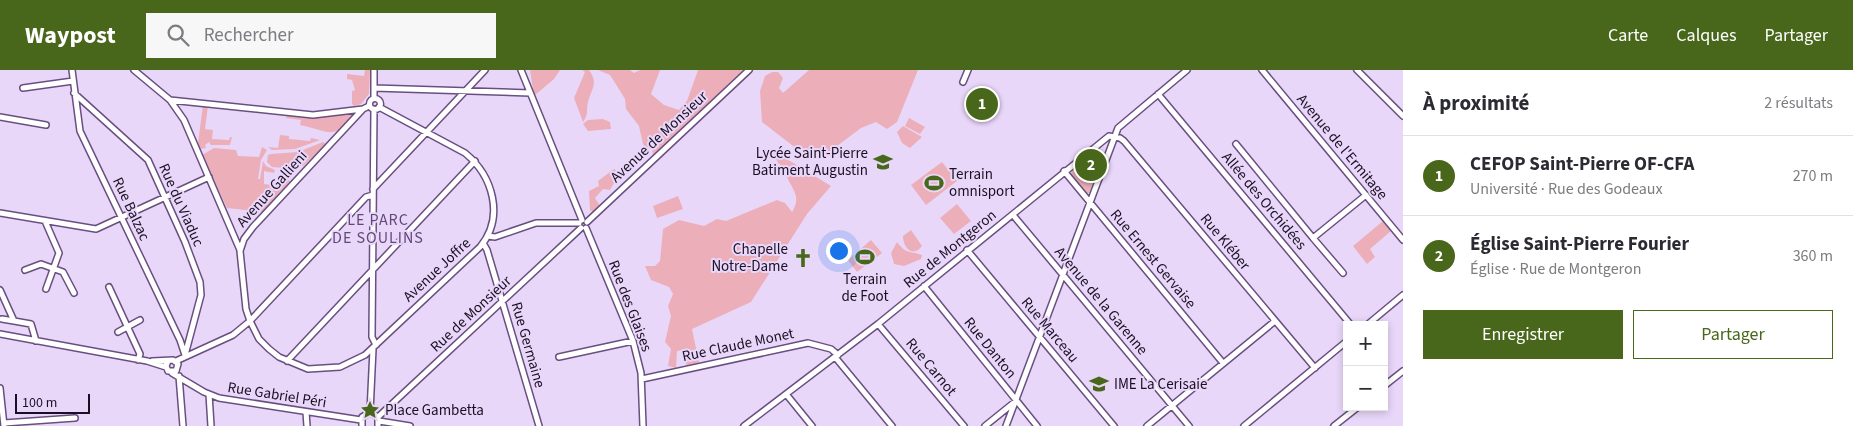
<!DOCTYPE html>
<html lang="fr">
<head>
<meta charset="utf-8">
<style>
  body { margin:0; font-family:"Source Sans 3",sans-serif; background:#f7f7f7; color:#2b2b33 }
  .controls { position:absolute; right:15px; bottom:15px; display:grid; overflow:hidden; border-radius:0px; box-shadow:0 2px 8px #0003 }
  .controls button { width:45px; height:45px; display:grid; place-items:center; padding:0; border:0; border-bottom:1px solid #e1e1e2; background:#fff; color:#2b2b33; font:25px sans-serif }
  .scale { position:absolute; left:15px; bottom:12px; width:75px; box-sizing:border-box; padding-left:5px; border:2px solid #1a0f23; border-top:0; font-size:14px; line-height:18px; white-space:nowrap; color:#1a0f23; -webkit-text-stroke:4px #e9d7f9; paint-order:stroke }
  .you { position:absolute; left:838px; top:180px; width:18px; height:18px; margin:-12px; border:4px solid #fff; border-radius:50%; background:#1a73e8; box-shadow:0 0 0 8px #1a73e833 }
  .badge { display:grid; place-items:center; width:32px; height:32px; border-radius:50%; background:#49671b; color:#fff; font-size:16px; font-weight:700 }
  .pin { position:absolute; translate:-50% -50%; border:2px solid #fff; box-shadow:0 1px 5px #0006 }
  .list { margin:0; padding:0; list-style:none }
  h2 { display:flex; justify-content:space-between; align-items:center; height:65px; margin:0; padding:0 20px; font-size:21px }
  h2 small { font-size:16px; font-weight:400; color:#7c7c81 }
  .list li { display:grid; grid-template-columns:32px 1fr auto; gap:15px; align-items:center; box-sizing:border-box; height:80px; padding:0 20px; border-top:1px solid #e1e1e2 }
  .list b { display:block; font-size:19px; white-space:nowrap }
  .list p { margin:0; font-size:16px; white-space:nowrap; color:#7c7c81 }
  .list em { font-size:16px; font-style:normal; color:#7c7c81 }
  .actions { display:flex; gap:10px; padding:15px 20px }
  .actions a { flex:1; padding:11px 0; border:1px solid #49671b; border-radius:0px; text-align:center; font-size:18px; color:#49671b }
  .actions .main { background:#49671b; color:#fff }
  .icon { flex:none; width:28px; height:28px; fill:none; stroke:currentColor; stroke-width:2; stroke-linecap:round; stroke-linejoin:round }
  .map { position:relative; flex:none; width:1403px; height:356px; overflow:hidden }
  header { display:flex; align-items:center; gap:30px; box-sizing:border-box; height:70px; padding:0 25px; background:#49671b; color:#fff }
  header strong { font-size:24px }
  nav { display:flex; gap:28px; margin-inline-start:auto; font-size:18px }
  .search { width:350px; height:45px; background:#f7f7f7; display:flex; align-items:center; gap:12px; box-sizing:border-box; padding:0 18px; border-radius:0px; color:#7c7c81; font-size:19px }
  main { display:flex }
  aside { flex:1; background:#fff }
  .map>svg:first-child { display:block }
</style>
</head>
<body>
<header>
<strong>Waypost</strong>
<div class="search"><svg class="icon" aria-label="search" viewBox="0 0 24 24"><circle cx="10" cy="10" r="6"/><path d="M15 15l6 6"/></svg>Rechercher</div>
<nav><a>Carte</a><a>Calques</a><a>Partager</a></nav>
</header>
<main>
<div class="map">
<svg width="1403" height="356" viewBox="0 0 1403 356">
  <rect width="100%" height="100%" fill="#e9d7f9"/>
  <path fill="#ecafb9" d="M365 0H370L369 24 361 34 354 36 352 34V21L355 20 352 10 347 9V4L364 6Z
    M530 0H560L554 9 534 26Z
    M582 0H589C599 13 591 20 588 32 586 41 589 44 583 52L574 28 585 2Z
    M598 0H630L634 3 640 0H660L651 24 664 35 679 40 687 31 698 0H744L653 86 652 76 648 79 643 74 639 56 626 39 625 29 617 16 610 5Z
    M809 0H918L897 52 887 59 876 52 861 58 829 82 810 89 762 52 760 21 765 6 772 2H778L783 8 779 18 783 23Z
    M203 35 208 36 205 59 213 60 212 69 229 70 230 67H232L230 75H211L209 72 205 75 206 78 200 79 198 73Z
    M350 42 357 43C331 71 333 62 300 55L301 50 286 48 287 44 318 47Z
    M909 48 925 57 920 64 905 56Z
    M603 49 610 52 611 59 588 61 583 54 588 50Z
    M903 56 922 67 910 78 902 73 897 62Z
    M280 65 289 66V69L310 71 311 68 320 70 295 79 272 80 268 77 278 78Z
    M323 72 326 74 303 96 286 94 285 98 272 97 267 92 268 85 271 84 298 82Z
    M262 77 267 80 261 90 258 109H260L263 91 266 96 275 100 274 103 264 101V114L280 116 284 101 287 110 290 111 262 142 227 138 202 85 214 78 236 80 238 86 259 87Z
    M772 80 831 116 807 144 751 232 692 259 699 293 687 297 683 280 677 281 676 298 668 296 671 279 665 272 671 246 668 236 673 224 669 217 651 210 645 196H655L660 191 663 159 679 150 704 156 717 149 726 151 777 130 785 133 792 142C804 123 787 117 785 99L778 93Z
    M942 92 957 111 926 135 911 115Z
    M1079 95 1084 103 1095 107 1089 123H1086L1070 104Z
    M614 99 620 103 610 120 603 119 595 128 600 136 593 142 590 140 589 121 599 116 598 111Z
    M678 126 683 139 657 148 653 136Z
    M957 134 971 151 954 164 940 148Z
    M1383 151 1391 161 1370 179 1375 187 1367 194 1353 176Z
    M911 160 922 176C913 188 903 178 903 166Z
    M871 170 882 183 857 202 848 190Z
    M897 172C907 185 908 180 922 185L921 189 904 196 894 194 891 183Z"/>
  <g fill="none" stroke-linecap="round" stroke-linejoin="round">
    <g stroke="#694f80" stroke-width="8">
      <path id="minor" d="M72 0 80 61 180 270 185 285
        M134 0 170 30 184 50 240 180
        M521 0 582 150
        M1262 0 1403 170
        M1357 0 1403 46
        M963 12 968 0
        M23 18 73 11
        M374 18 530 23
        M74 23 148 90 185 172 200 212 201 225 185 285
        M1158 24 1351 255
        M374 28V0
        M369.5 34a5.5 5.5 0 1 1 11 0a5.5 5.5 0 1 1-11 0Z
        M170 30 313 45 363 39
        M369 36 363 39 253 157 244 169 240 181 246 239 250 251 259 269 269 279 279 287 308 299 340 297 365 285 480 177C505 147 493 106 465 83L379 37
        M374 39 372 267 376 275
        M0 47 46 55
        M1236 74 1313 168 1366 125
        M1064 101 1223 293
        M373 119 485 0
        M0 143 96 159 209 107
        M1013 145 1189 356
        M45 151 59 183 46 219
        M587 152 749 0
        M586 158 633 271 641 303 643 356
        M488 166 495 167 536 153H579
        M1313 168 1343 203
        M483 173 487 180 539 356
        M967 180 1114 356
        M25 200 41 194 63 202 74 223
        M924 216 1037 356
        M109 217 140 284 138 290
        M0 220 14 251 31 254 36 271
        M2 249 14 251
        M878 254 964 356
        M1367 255 1403 225
        M118 262 140 250
        M0 264 147 291 166 297
        M559 287 633 271
        M835 287 892 356
        M152 291 173 290 178 294 176 301H168L166 296 168 291
        M176 291 233 265 250 251 366 127 373 125
        M287 291 475 91
        M172 303 204 322 219 328 361 350
        M179 306 183 356
        M642 309 808 273 831 279 838 285
        M1384 316 1403 301
        M0 318 4 356
        M209 324 211 356
        M786 324 812 356
        M306 342 307 356
        M370 342 373 279
        M378 347 581 158
        M379 351 410 356
        M4 353 75 348
        M362 356V347L370 342 378 347V356
        M744 356 878 254 1109 66 1120 68 1124 71 1315 298
        M985 356 1016 331
        M1006 356 1118 58 1187 0
        M1147 356 1275 251
        M1244 356 1347 271
        M1334 356 1358 337"/>
    </g>
    <use href="#minor" stroke="#fff" stroke-width="5"/>
  </g>
  <defs>
    <g id="school-bare" transform="scale(1.5)"><path d="M0-5L7-2L0 1L-7-2ZM-4 1L0 2.5L4 1V4Q0 6-4 4Z" fill="#49671b" stroke="#e9d7f9" stroke-width="2.5" paint-order="stroke"/></g>
    <g id="stadium-bare" transform="scale(1.5)"><path d="M0-5a6.5 5 0 1 0 0 10a6.5 5 0 1 0 0-10ZM-3.5-1.8h7v3.6h-7Z" fill="#49671b" stroke="#e9d7f9" stroke-width="2.5" paint-order="stroke"/></g>
    <g id="church-bare" transform="scale(1.5)"><path d="M-1.2-6h2.4v3.5h3.3v2.4h-3.3V6h-2.4V-.1h-3.3v-2.4h3.3Z" fill="#49671b" stroke="#e9d7f9" stroke-width="2.5" paint-order="stroke"/></g>
    <g id="university-bare" transform="scale(1.5)"><path d="M0-5L7-2L0 1L-7-2ZM-4 1L0 2.5L4 1V4Q0 6-4 4Z" fill="#49671b" stroke="#e9d7f9" stroke-width="2.5" paint-order="stroke"/></g>
    <g id="sight-bare" transform="scale(1.5)"><path d="M0-6L1.8-2.2L6-1.7L2.9 1.2L3.7 5.4L0 3.3L-3.7 5.4L-2.9 1.2L-6-1.7L-1.8-2.2Z" fill="#49671b" stroke="#e9d7f9" stroke-width="2.5" paint-order="stroke"/></g>
  </defs>
  <g fill-rule="evenodd">
    <use href="#school-bare" x="883" y="92"/>
    <use href="#stadium-bare" x="934" y="113"/>
    <use href="#stadium-bare" x="865" y="187"/>
    <use href="#church-bare" x="803" y="188"/>
    <use href="#university-bare" x="1099" y="314"/>
    <use href="#sight-bare" x="370" y="340"/>
  </g>
  <g text-anchor="middle" dominant-baseline="central" stroke-width="4" stroke-linejoin="round" paint-order="stroke">
    <g font-size="15" fill="#1a0f23" stroke="#e9d7f9">
      <text transform="translate(659 67) rotate(-43)">Avenue de Monsieur</text>
      <text transform="translate(1342 77) rotate(50)">Avenue de l'Ermitage</text>
      <text transform="translate(272 119) rotate(-48)">Avenue Gallieni</text>
      <text transform="translate(1264 131) rotate(50)">Allée des Orchidées</text>
      <text transform="translate(181 135) rotate(66)">Rue du Viaduc</text>
      <text transform="translate(131 139) rotate(65)">Rue Balzac</text>
      <text transform="translate(1225 172) rotate(50)">Rue Kléber</text>
      <text transform="translate(950 179) rotate(-39)">Rue de Montgeron</text>
      <text transform="translate(1153 189) rotate(50)">Rue Ernest Gervaise</text>
      <text transform="translate(437 200) rotate(-43)">Avenue Joffre</text>
      <text transform="translate(1101 231) rotate(50)">Avenue de la Garenne</text>
      <text transform="translate(630 236) rotate(69)">Rue des Glaises</text>
      <text transform="translate(471 244) rotate(-43)">Rue de Monsieur</text>
      <text transform="translate(1050 260) rotate(50)">Rue Marceau</text>
      <text transform="translate(528 275) rotate(74)">Rue Germaine</text>
      <text transform="translate(738 275) rotate(-12)">Rue Claude Monet</text>
      <text transform="translate(990 278) rotate(51)">Rue Danton</text>
      <text transform="translate(931 297) rotate(50)">Rue Carnot</text>
      <text transform="translate(277 325) rotate(9)">Rue Gabriel Péri</text>
    </g>
    <g font-size="15" fill="#1a0f23" stroke="#e9d7f9" text-anchor="start">
      <text x="868" y="83" text-anchor="end">Lycée Saint-Pierre<tspan x="868" dy="17">Batiment Augustin</tspan></text>
      <text x="949" y="104">Terrain<tspan x="949" dy="17">omnisport</tspan></text>
      <text x="788" y="179" text-anchor="end">Chapelle<tspan x="788" dy="17">Notre-Dame</tspan></text>
      <text x="865" y="209" text-anchor="middle">Terrain<tspan x="865" dy="17">de Foot</tspan></text>
      <text x="1114" y="314">IME La Cerisaie</text>
      <text x="385" y="340">Place Gambetta</text>
    </g>
    <g font-size="16" letter-spacing="1" fill="#624879" stroke="#e9d7f9">
      <text x="378" y="150">LE PARC<tspan x="378" dy="18">DE SOULINS</tspan></text>
    </g>
  </g>
</svg>
<div class="controls">
<button>+</button>
<button>−</button>
</div>
<div class="scale">100 m</div>
<div class="you"></div>
<div class="pin badge" style="left:982px;top:34px">1</div>
<div class="pin badge" style="left:1091px;top:95px">2</div>
</div>
<aside>
<h2>À proximité<small>2 résultats</small></h2>
<ul class="list">
<li><span class="badge">1</span><div><b>CEFOP Saint-Pierre OF-CFA</b><p>Université · Rue des Godeaux</p></div><em>270 m</em></li>
<li><span class="badge">2</span><div><b>Église Saint-Pierre Fourier</b><p>Église · Rue de Montgeron</p></div><em>360 m</em></li>
</ul>
<div class="actions"><a class="main">Enregistrer</a><a>Partager</a></div>
</aside>
</main>
</body>
</html>
